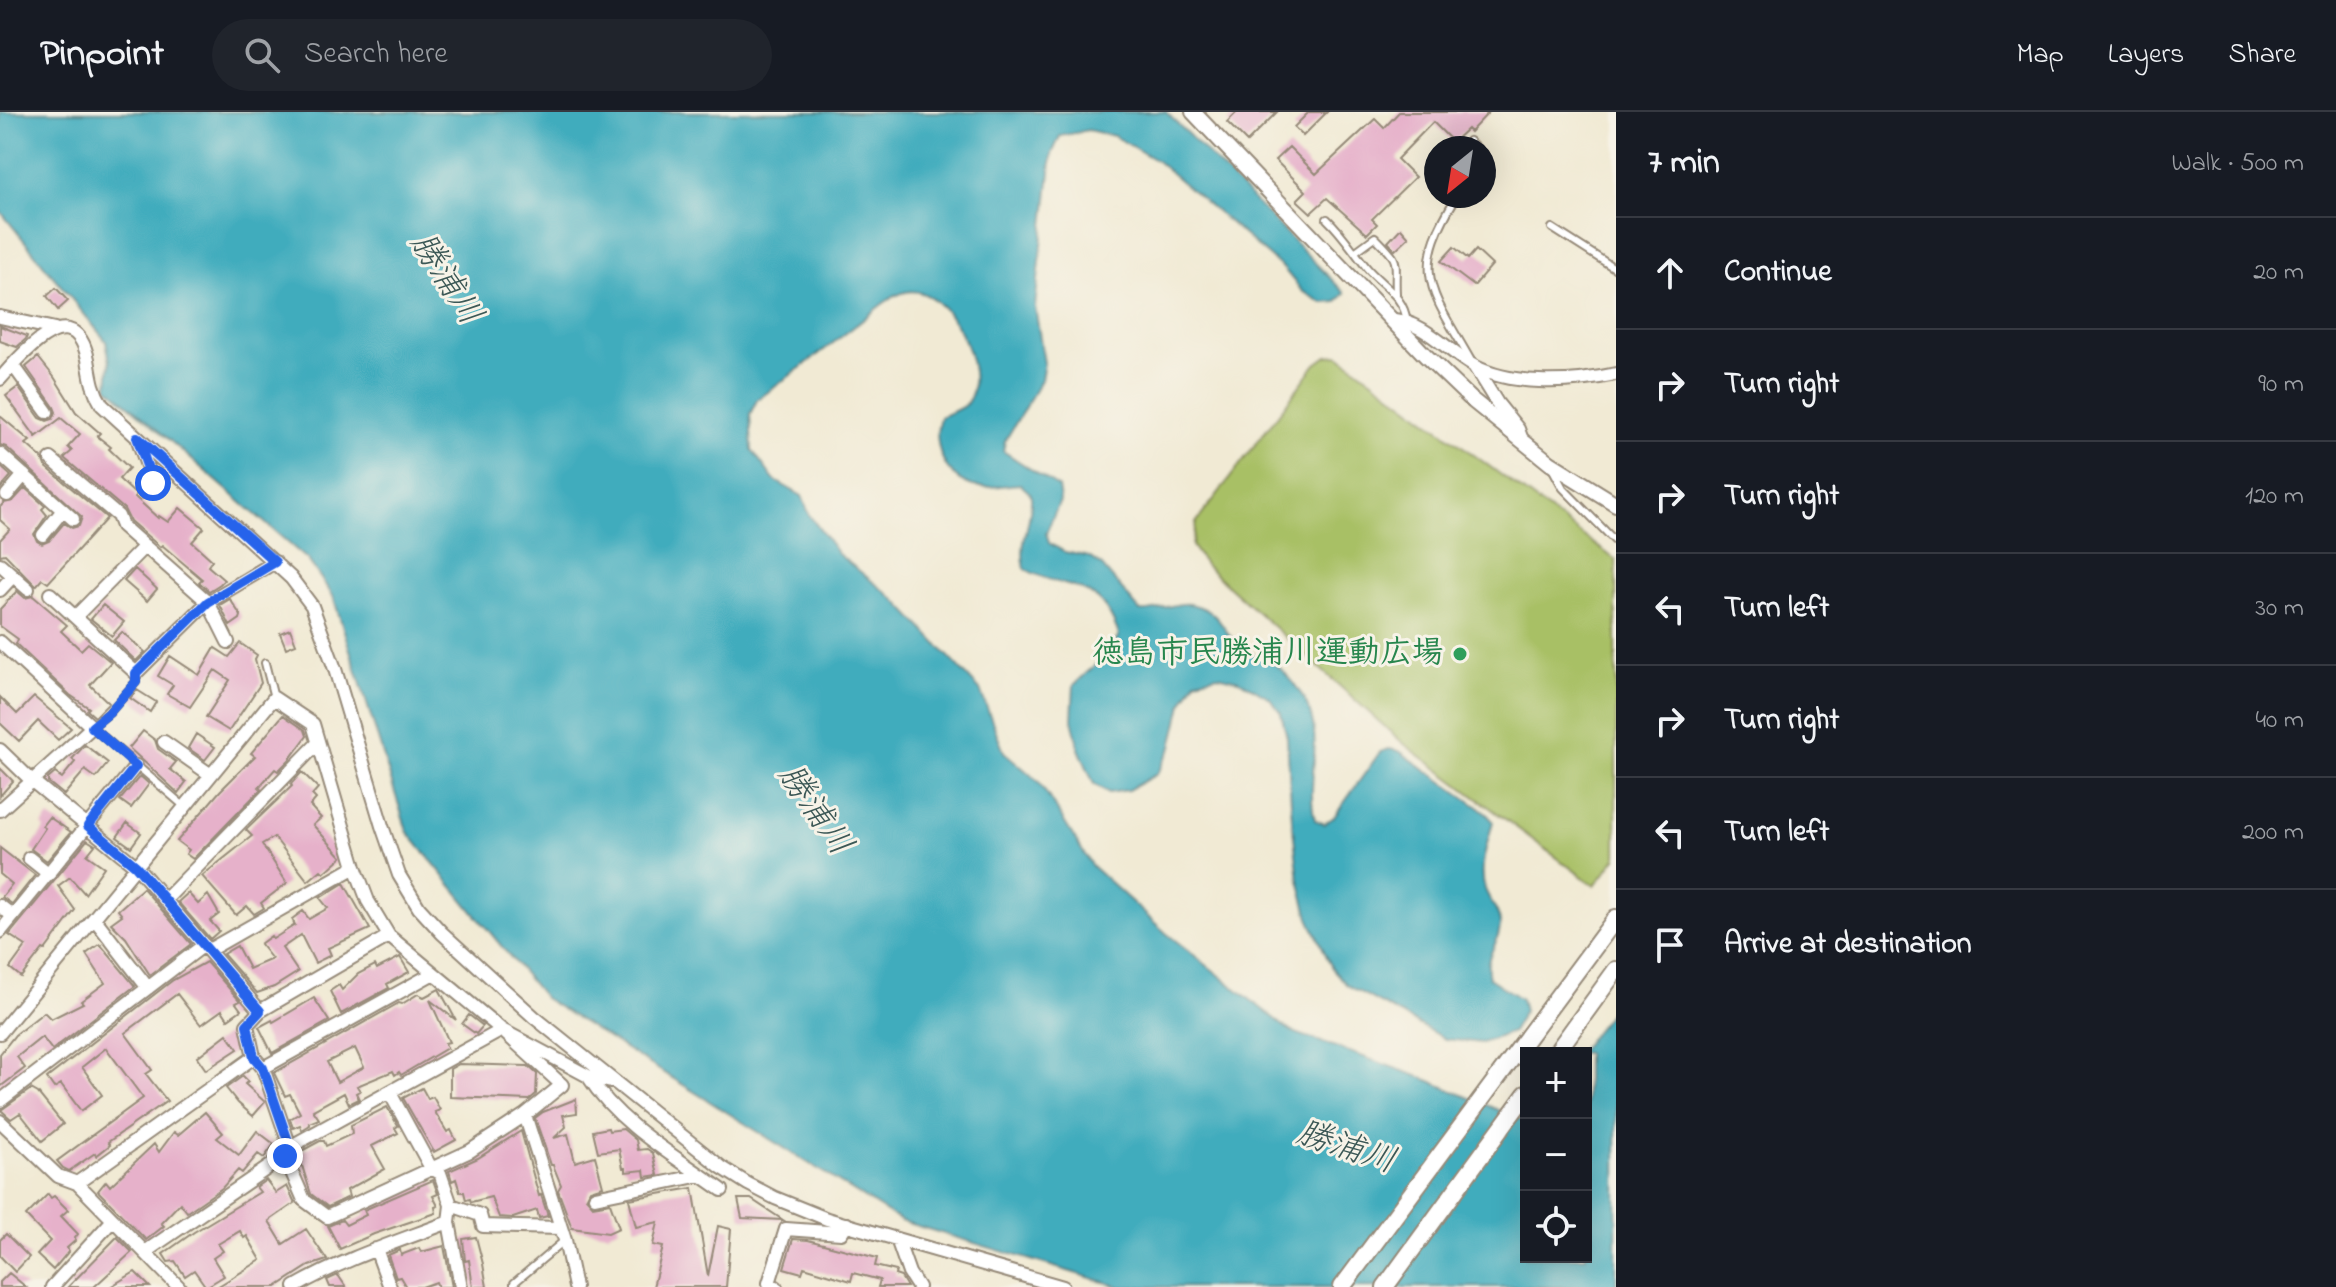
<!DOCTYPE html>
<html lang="en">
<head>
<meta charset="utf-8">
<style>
  body { margin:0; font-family:"Indie Flower","Klee One",sans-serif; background:#20242c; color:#f1f3f6 }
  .controls { position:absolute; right:24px; bottom:24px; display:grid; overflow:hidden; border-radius:0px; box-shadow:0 8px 32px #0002 }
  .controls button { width:72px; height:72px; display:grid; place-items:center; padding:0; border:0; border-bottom:2px solid #363941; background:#171b24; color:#f1f3f6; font:40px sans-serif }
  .compass { position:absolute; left:1424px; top:24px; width:72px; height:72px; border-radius:50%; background:#171b24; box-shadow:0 8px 32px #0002; rotate:210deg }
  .stop { position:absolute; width:24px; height:24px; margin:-18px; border:6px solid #2563eb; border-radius:50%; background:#fff }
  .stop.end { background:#2563eb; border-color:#fff; box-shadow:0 2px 8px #0008 }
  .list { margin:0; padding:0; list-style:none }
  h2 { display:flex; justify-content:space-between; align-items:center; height:104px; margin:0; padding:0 32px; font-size:34px }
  h2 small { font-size:26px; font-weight:400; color:#9ea1a6 }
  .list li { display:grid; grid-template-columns:52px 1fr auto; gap:24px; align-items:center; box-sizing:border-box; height:112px; padding:0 32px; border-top:2px solid #363941 }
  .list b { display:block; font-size:30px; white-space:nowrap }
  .list em { font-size:26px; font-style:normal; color:#9ea1a6 }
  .icon { flex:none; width:44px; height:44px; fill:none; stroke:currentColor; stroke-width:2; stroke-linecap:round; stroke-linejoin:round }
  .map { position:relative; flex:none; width:1616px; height:1175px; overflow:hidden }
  header { display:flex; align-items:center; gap:48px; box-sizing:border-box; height:112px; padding:0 40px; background:#171b24; border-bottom:2px solid #363941 }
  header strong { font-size:38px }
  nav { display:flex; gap:44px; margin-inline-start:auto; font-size:28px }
  .search { width:560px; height:72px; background:#20242c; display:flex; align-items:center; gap:20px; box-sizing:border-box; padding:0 28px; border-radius:44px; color:#9ea1a6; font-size:30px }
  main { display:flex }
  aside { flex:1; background:#171b24 }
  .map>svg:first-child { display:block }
</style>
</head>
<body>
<header>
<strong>Pinpoint</strong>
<div class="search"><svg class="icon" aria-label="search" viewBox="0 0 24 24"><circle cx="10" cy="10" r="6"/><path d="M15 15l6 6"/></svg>Search here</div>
<nav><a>Map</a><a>Layers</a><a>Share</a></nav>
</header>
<main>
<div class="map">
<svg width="1616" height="1175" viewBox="0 0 1616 1175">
  <rect width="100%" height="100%" fill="#f7f3e8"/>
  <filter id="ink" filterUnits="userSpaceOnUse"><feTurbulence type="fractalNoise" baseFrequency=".0125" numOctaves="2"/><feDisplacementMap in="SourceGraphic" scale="16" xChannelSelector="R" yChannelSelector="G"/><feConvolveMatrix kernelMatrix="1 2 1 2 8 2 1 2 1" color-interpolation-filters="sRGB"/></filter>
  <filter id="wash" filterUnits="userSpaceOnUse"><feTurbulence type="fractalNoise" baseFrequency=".006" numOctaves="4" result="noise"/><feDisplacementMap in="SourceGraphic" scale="32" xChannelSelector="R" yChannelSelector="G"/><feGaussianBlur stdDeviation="1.8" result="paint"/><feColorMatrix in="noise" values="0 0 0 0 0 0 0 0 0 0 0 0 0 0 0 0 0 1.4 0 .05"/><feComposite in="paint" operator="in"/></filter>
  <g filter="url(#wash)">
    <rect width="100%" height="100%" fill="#f1ead4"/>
    <path fill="#a8c065" stroke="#727542" stroke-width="2" d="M1339 243 1616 448V746L1595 774 1403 631 1206 454 1192 434 1196 411 1316 252 1327 244Z"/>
    <path fill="#3facbd" stroke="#3d6b6e" stroke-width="2" d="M0 0H1166L1345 181 1337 190 1323 191 1302 179 1284 157 1157 49 1114 24 1088 18 1060 24 1052 42 1035 195 1044 251 1041 268 1005 329 1003 339 1058 375 1060 389 1046 421 1049 431 1065 440 1089 445 1102 454 1140 499C1158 501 1177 488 1194 493 1221 500 1221 517 1238 533 1248 543 1265 545 1276 553 1290 564 1307 587 1311 604 1321 637 1306 674 1315 708L1324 712 1334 705 1380 640 1389 637 1399 639 1484 699 1493 709C1488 731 1478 754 1485 777 1489 789 1500 799 1500 812 1500 834 1483 841 1489 866L1521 887 1524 899 1512 920 1482 931 1445 927 1347 873 1332 856 1309 806 1299 768 1292 707 1287 625 1281 601 1270 586 1239 568 1218 563 1196 568 1182 592 1172 635 1157 662 1128 678 1109 681 1094 672 1079 637 1072 607 1074 573 1110 539 1119 523C1098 464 1069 482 1025 457 1018 428 1033 411 1031 382L1020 372C1005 373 983 378 970 373 943 363 932 331 940 305 948 301 961 298 967 291 990 260 947 171 906 180 888 184 870 203 855 214 823 239 790 264 757 288L750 302 752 338 774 368 802 384 810 404 838 442 897 489 980 578 1004 640 1039 670 1092 754 1166 821 1290 919 1423 966 1524 1009 1526 1007V1145H1586V941H1578L1616 893V1175H1121L901 1109 544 886 407 719 333 484 308 448 108 275 110 250 106 229 0 99Z"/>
    <g id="blocks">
      <path fill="#e6b1ca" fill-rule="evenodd" d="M1237 0H1277L1247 30 1227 10Z
        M1309 0H1327L1303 24 1294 15Z
        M1399 0H1489L1470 20 1467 17 1453 30 1433 10 1397 47 1415 65 1372 107 1377 112 1367 122 1327 86 1311 101 1297 88 1306 79 1275 48 1289 35 1316 62 1375 7 1384 16Z
        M1401 116 1409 125 1395 138 1388 130Z
        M1454 135 1468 147 1476 138 1492 153 1474 174 1441 149Z
        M56 176 68 189 58 198 47 184Z
        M0 214 27 224 26 227 17 235 0 229Z
        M38 245 54 265 76 300 100 321 97 324 111 335 109 337 129 356 119 367 135 382V385L158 406 159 404 168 410 180 396 204 416 192 430 212 448 208 454 224 468 220 472 209 479 199 470 202 467 162 433 160 435 130 409 124 397 64 346 72 339 68 335 80 322 61 306 36 325 6 284 18 275 40 306 47 309 53 307 56 300 54 295 26 255Z
        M0 304 30 329 26 332 42 346 45 354 107 406 48 471 42 467 36 474 5 442 0 443V428L10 417 0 408V395L4 391 13 389 25 376 45 394 42 397 47 403 34 422 37 429 42 432 49 429 64 411 72 416 79 414 82 405 6 335 0 333Z
        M0 354 11 364 0 377Z
        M135 457 157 477 147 489 124 469Z
        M17 479 25 486 33 484 67 513 61 519 81 538 88 531 111 550 90 573 109 591 95 605 87 598 89 596 70 583 16 532 18 527 0 514V497Z
        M230 487 241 504 240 507 230 514 220 493Z
        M103 493 124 510 112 524 91 507Z
        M290 517 296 532 286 536 280 521Z
        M122 520 145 540 136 549 114 528Z
        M240 531 257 543 255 547 261 571 229 619 206 605 230 568 215 558 190 595 167 582 173 573 158 564 170 544 199 563 215 536 229 545Z
        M137 578 156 590 150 600 130 586Z
        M0 585 17 602 34 585 71 616 58 628 38 609 19 629 0 611Z
        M283 603 305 618 307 624 289 648 278 659 275 657 259 675 261 677 193 747 186 742 189 738 177 729 220 679 255 644 251 641Z
        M143 619 155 628 158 637 176 650 170 657 186 670 178 681 129 636Z
        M196 622 215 635 205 648 188 636Z
        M85 633 108 651 96 666 85 658 64 683 48 670V667L55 661 62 666 75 650 72 647Z
        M0 656 13 669 0 684Z
        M302 660 318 676 312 683 316 687 310 694 321 706 313 713 342 745 324 761 321 758 308 769 274 725 262 732 287 771 261 791 264 796 254 802 247 794 236 803 202 764 252 724 246 718 292 674 291 672Z
        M140 664 149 672 131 696 120 688Z
        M49 705 71 720 47 749 31 737 45 716 42 714Z
        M127 711 141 721 131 735 117 725Z
        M87 728 95 733 87 743 104 755 85 782 70 765 58 774 75 798 45 838 43 837 21 865 10 856 26 834 9 823Z
        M0 736 35 763 12 792 2 785 12 772 0 762Z
        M344 771 370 817 328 836 331 843 315 851 301 823 282 836 298 860 274 875 257 881 223 842 237 834 249 857 272 847 260 832 271 824 273 827 295 813 292 807 303 799 309 807 328 796 320 786Z
        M143 776 191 832 150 863 126 826 111 811 122 803 118 798Z
        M188 781 198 792 208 783 219 802 210 809 219 819 210 827 178 790Z
        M100 832 135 874 52 938 42 925 17 945 25 956 0 975V942L15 923 44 900 51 907 83 891 81 889 105 871 86 842Z
        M400 845 409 860 387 872 389 876 341 902 330 879 339 873 342 878 358 862 375 853 377 857Z
        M206 850 240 889 236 891 241 898 228 907 222 898 201 913 177 882 125 921 152 958 146 962 167 989 108 1030 110 1033 96 1044 95 1041 69 1059 63 1056 57 1049 143 986 106 936 82 955 102 983 81 999 61 972 54 976 47 966 173 868Z
        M439 877 456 908 430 888 449 930 445 931 447 936 401 963 399 960 395 963 393 959 357 974 360 979 356 981 359 987 349 992 344 981 313 998 319 1007 309 1011 310 1013 302 1018 300 1013 293 1016 290 1007 300 1001 290 982 285 984 274 961 399 891 402 892 418 882 424 885ZM355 936 364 955 337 970 327 950Z
        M314 886 329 909 272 941 259 915 272 908 273 910Z
        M469 903 483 914 476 922 462 912Z
        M227 922 238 937 206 958 197 945Z
        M459 952 528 954 537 962 536 982 529 988 450 985V957Z
        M243 964 248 969 245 972 265 990 253 1004 238 991 226 976Z
        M422 976 428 987 433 985 440 998 435 1000 447 1020 451 1018 456 1028 434 1040 403 986Z
        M31 977 38 981 63 1012 42 1029 20 1001 11 1007 1 998Z
        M576 987 577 1001 563 1003 566 1015 554 1026 568 1022 575 1050 595 1044 603 1074 590 1078 586 1086 593 1094 610 1091 619 1116 608 1121 572 1116 558 1078 561 1073 553 1053H551L535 1006 543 1000Z
        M387 995 398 1014 395 1016 398 1021 372 1034 385 1057 347 1078 349 1085 328 1095 311 1082 298 1041 320 1029H324L326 1034 352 1022 351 1013Z
        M205 1000 223 1021 217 1026 239 1043 257 1019 274 1032 264 1046 258 1042 242 1061 238 1058 222 1076 187 1100 180 1091 161 1111 164 1114 146 1128 98 1079 106 1069 110 1074 154 1032 159 1040 174 1020 178 1023Z
        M608 1016 609 1019 623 1017 636 1028 638 1038 647 1037 653 1041 658 1063 645 1065 644 1058 626 1060V1056H623L619 1037 598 1040 593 1019Z
        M521 1019 539 1084 541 1083 548 1104 539 1106 537 1098 513 1106 499 1105 491 1085 471 1090 470 1087 466 1088 464 1080H460L456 1067 452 1069 449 1059 478 1046Z
        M266 1068 276 1081 287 1074 295 1091 269 1109 283 1132 306 1117 327 1148 309 1154 276 1175H217L261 1148 247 1124 244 1126 240 1119 218 1132 223 1139 213 1146 224 1164 206 1175 194 1158 185 1164 175 1149 168 1150 163 1142 194 1120 260 1080 256 1075Z
        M433 1068 438 1082 433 1084 438 1094 435 1095 436 1101 374 1122 340 1137 328 1114 342 1108 346 1113 366 1103 364 1098Z
        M693 1076 708 1164 718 1114 731 1117 726 1175H653L663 1135 653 1133 658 1110 636 1115 629 1087Z
        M48 1082 51 1086 54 1084 68 1098 61 1104 78 1122 75 1126 76 1128 67 1136 69 1139 53 1158 37 1143 50 1129 26 1104Z
        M738 1087H751L783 1108 742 1106Z
        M6 1122 29 1145 15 1160 0 1144V1128Z
        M117 1125 132 1140 94 1175H68Z
        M476 1125 483 1152 487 1175H473L469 1148 465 1149 463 1127Z
        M793 1127 808 1128 877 1146 875 1154 896 1159 895 1163 901 1165 907 1175H878L880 1168 853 1161 851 1169 804 1155 802 1161 784 1156Z
        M444 1134 452 1175H438L436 1170 422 1175H406L400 1165 396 1166 388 1143 400 1138 401 1143 419 1136 421 1140Z
        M135 1160 150 1175H110Z
        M9 1161 26 1175H0V1170Z
        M338 1163 346 1175H330L327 1168Z"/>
    </g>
  </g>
  <g filter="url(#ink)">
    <use href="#blocks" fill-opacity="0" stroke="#968a79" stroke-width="2"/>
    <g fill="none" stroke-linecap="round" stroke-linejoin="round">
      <g stroke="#968a79" stroke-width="10">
        <path id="service" d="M1469 29 1477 36
          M1484 42V43
          M1457 84C1409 161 1431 178 1470 247
          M1327 107C1343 122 1353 139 1367 156 1382 174 1404 183 1407 210
          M1552 116 1616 157
          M1356 139 1375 125C1403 153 1394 146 1396 182
          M1551 354 1563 376 1616 430
          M265 551 274 586
          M136 561V570L109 601 92 615 185 695
          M514 1175V1171L565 1128"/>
      </g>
      <g stroke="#968a79" stroke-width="16">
        <path id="minor" d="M0 205 55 217
          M1394 208C1425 210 1448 240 1474 254 1513 275 1575 271 1616 262
          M13 253 47 300
          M1474 254 1497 291 1518 317 1522 328
          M0 267C21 244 73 180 88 247 91 265 92 277 102 293L291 466 312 494 335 557 382 714 399 763 419 796 442 821 534 905 721 1055 748 1072 775 1086 827 1107 1063 1175
          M137 325 153 371 144 380
          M0 342 73 407
          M51 347 118 404 122 414 208 490 228 530
          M7 383 24 363
          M43 423 63 398
          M0 452 28 477
          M0 478 13 464
          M50 482 136 561 208 490 275 450
          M75 505 145 434
          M0 530 92 615 0 698
          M164 630 211 663
          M0 638 31 668 136 754 260 899
          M29 746 49 762
          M166 787 318 631
          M0 794 13 804
          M94 806 148 876
          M0 820 136 654
          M209 838 355 755
          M0 921 274 586 313 612 355 755 368 789 389 824 502 918 588 964 611 970
          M263 956 432 862
          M588 964C619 1013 675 1044 722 1078
          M390 981 431 1056 440 1061 451 1093 449 1110 461 1175
          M0 989 204 833
          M525 1003 565 1128 575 1175
          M0 1009 58 1064 77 1071 179 1175
          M286 1037 502 918 562 973 525 1003 470 1039 327 1105 304 1088 285 1044 287 1026 263 956 254 945 247 913 260 899 389 824
          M77 1071 254 945
          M595 1085 701 1063
          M451 1093 480 1103 483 1114 561 1116
          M897 1127 909 1161 918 1175
          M376 1137 390 1175
          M145 1140 285 1044
          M52 1175 112 1109
          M295 1175C343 1147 397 1130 449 1110
          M776 1175 769 1171 786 1117 841 1121 847 1112"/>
      </g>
      <g stroke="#968a79" stroke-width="18">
        <path id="tertiary" d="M1193 0 1426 244 1472 288 1550 351 1616 392"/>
      </g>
      <g stroke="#968a79" stroke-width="20">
        <path id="secondary" d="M1556 941 1616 858
          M1342 1175 1616 806
          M1385 1175 1526 982"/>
      </g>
      <use href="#service" stroke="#fff" stroke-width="6"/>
      <use href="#minor" stroke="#fff" stroke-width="12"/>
      <use href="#tertiary" stroke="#fff" stroke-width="14"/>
      <use href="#secondary" stroke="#fff" stroke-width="16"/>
    </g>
  </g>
  <g fill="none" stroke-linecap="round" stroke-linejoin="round" filter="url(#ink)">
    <path stroke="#2563eb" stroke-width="10" d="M153 371 137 325 275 450 208 490 136 561V570L109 601 92 615 136 654 88 714 136 754 260 899 247 913 254 945 263 956 287 1026 285 1044"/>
  </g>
  <circle fill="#2e9e5b" stroke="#f7f3e8" stroke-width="3" cx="1460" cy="542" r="8"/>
  <g text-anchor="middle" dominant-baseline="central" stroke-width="6" stroke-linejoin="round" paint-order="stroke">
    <g font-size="32" font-weight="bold" fill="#27864d" stroke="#f7f3e8" text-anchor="end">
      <text x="1444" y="542">徳島市民勝浦川運動広場</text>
    </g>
    <g font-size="34" font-style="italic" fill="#3c5856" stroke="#f7f3e8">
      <text transform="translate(445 168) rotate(57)">勝浦川</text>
      <text transform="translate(814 699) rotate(55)">勝浦川</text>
      <text transform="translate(1346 1037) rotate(18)">勝浦川</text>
    </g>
  </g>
</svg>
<div class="controls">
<button>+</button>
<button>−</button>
<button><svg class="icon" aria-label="locate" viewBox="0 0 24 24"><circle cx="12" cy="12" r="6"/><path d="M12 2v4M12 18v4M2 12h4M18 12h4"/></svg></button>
</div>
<svg class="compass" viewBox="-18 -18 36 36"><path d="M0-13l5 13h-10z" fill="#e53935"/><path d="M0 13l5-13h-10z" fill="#9ea1a6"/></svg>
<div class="stop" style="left:153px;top:371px"></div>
<div class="stop end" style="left:285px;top:1044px"></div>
</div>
<aside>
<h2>7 min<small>Walk · 500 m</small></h2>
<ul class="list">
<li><svg class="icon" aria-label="ahead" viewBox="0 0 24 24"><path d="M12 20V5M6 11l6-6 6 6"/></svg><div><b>Continue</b></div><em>20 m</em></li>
<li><svg class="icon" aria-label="right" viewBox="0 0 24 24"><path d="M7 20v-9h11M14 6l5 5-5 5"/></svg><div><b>Turn right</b></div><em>90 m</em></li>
<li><svg class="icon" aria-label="right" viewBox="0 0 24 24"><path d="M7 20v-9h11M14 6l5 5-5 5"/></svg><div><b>Turn right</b></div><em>120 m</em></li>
<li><svg class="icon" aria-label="left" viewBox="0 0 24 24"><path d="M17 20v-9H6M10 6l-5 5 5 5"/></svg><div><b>Turn left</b></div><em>30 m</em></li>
<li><svg class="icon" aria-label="right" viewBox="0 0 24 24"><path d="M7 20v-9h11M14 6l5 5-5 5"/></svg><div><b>Turn right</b></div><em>40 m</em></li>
<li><svg class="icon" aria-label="left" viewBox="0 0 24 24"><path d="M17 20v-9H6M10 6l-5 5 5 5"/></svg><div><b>Turn left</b></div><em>200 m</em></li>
<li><svg class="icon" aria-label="arrive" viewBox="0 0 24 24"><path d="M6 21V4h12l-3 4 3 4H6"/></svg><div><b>Arrive at destination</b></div></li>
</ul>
</aside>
</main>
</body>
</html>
